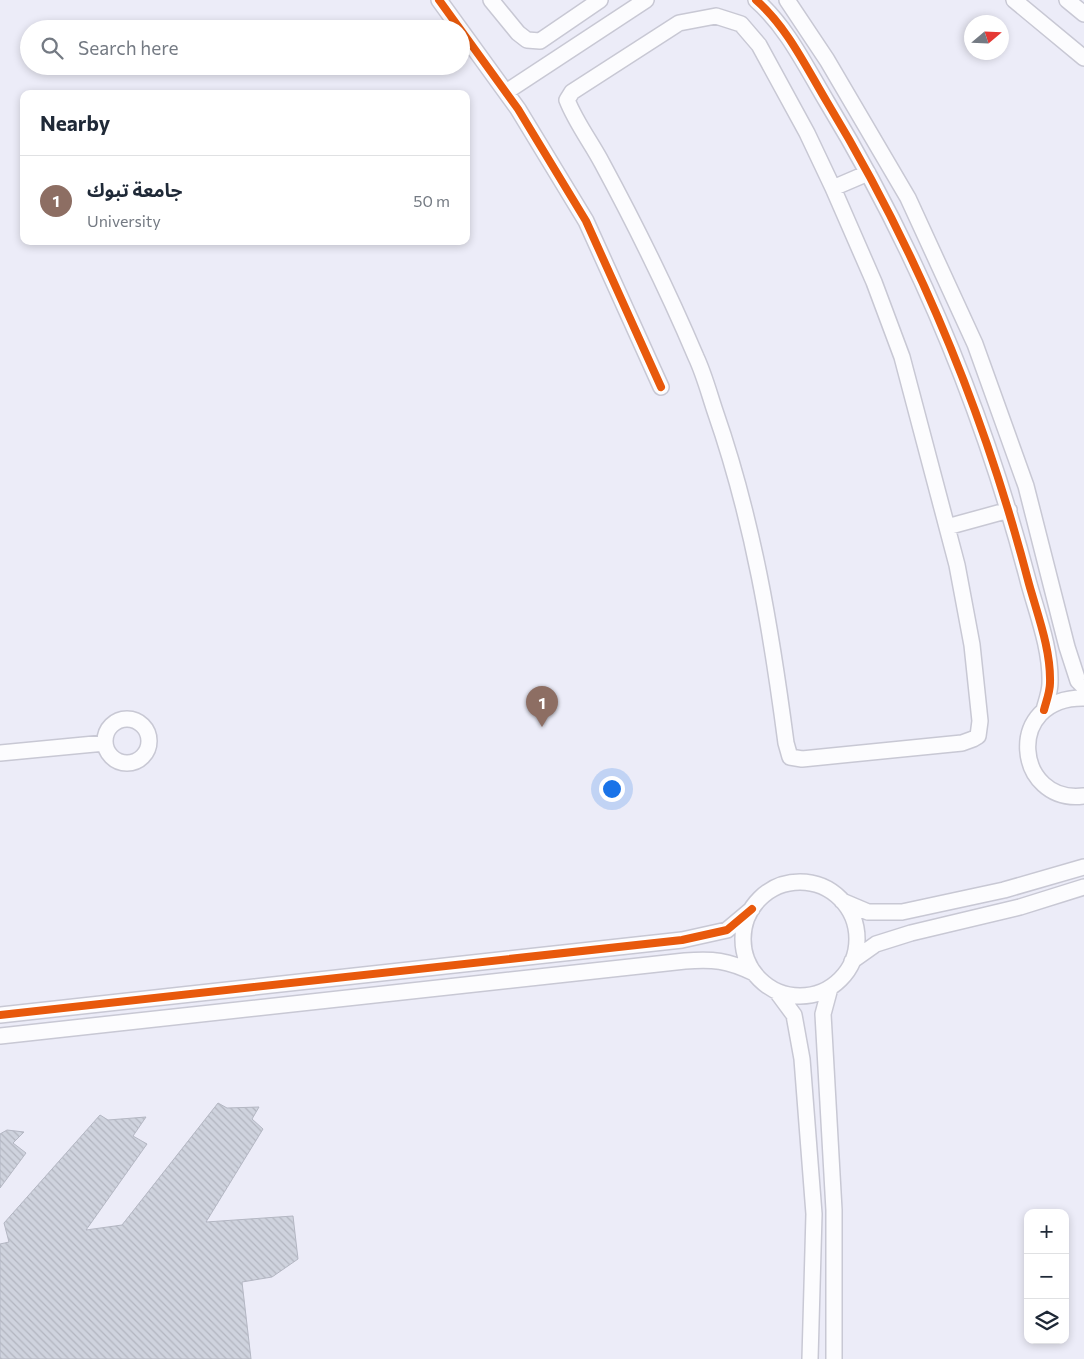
<!DOCTYPE html>
<html lang="en">
<head>
<meta charset="utf-8">
<style>
  body { margin:0; font-family:Commissioner,"Noto Sans Arabic",sans-serif; background:#f2f2f3; color:#1f2937 }
  .controls { position:absolute; right:15px; bottom:15px; display:grid; overflow:hidden; border-radius:10px; box-shadow:0 2px 8px #0003 }
  .controls button { width:45px; height:45px; display:grid; place-items:center; padding:0; border:0; border-bottom:1px solid #e0e1e3; background:#fff; color:#1f2937; font:25px sans-serif }
  .compass { position:absolute; left:964px; top:15px; width:45px; height:45px; border-radius:50%; background:#fff; box-shadow:0 2px 8px #0003; rotate:71deg }
  .you { position:absolute; left:611px; top:788px; width:18px; height:18px; margin:-12px; border:4px solid #fff; border-radius:50%; background:#1a73e8; box-shadow:0 0 0 8px #1a73e833 }
  .badge { display:grid; place-items:center; width:32px; height:32px; border-radius:50%; background:#db2777; color:#fff; font-size:16px; font-weight:700 }
  .pin { position:absolute; translate:-50% -41px; filter:drop-shadow(0 1px 2px #0008) }
  .pin::after { content:''; position:absolute; top:26px; width:18px; height:15px; background:inherit; clip-path:polygon(0 0,100% 0,50% 100%) }
  .list { margin:0; padding:0; list-style:none }
  h2 { display:flex; justify-content:space-between; align-items:center; height:65px; margin:0; padding:0 20px; font-size:21px }
  h2 small { font-size:16px; font-weight:400; color:#747a83 }
  .list li { display:grid; grid-template-columns:32px 1fr auto; gap:15px; align-items:center; box-sizing:border-box; height:90px; padding:0 20px; border-top:1px solid #e0e1e3 }
  .list b { display:block; font-size:19px; white-space:nowrap }
  .list p { margin:0; font-size:16px; white-space:nowrap; color:#747a83 }
  .list em { font-size:16px; font-style:normal; color:#747a83 }
  .icon { flex:none; width:28px; height:28px; fill:none; stroke:currentColor; stroke-width:2; stroke-linecap:round; stroke-linejoin:round }
  .map { position:relative; flex:none; width:1084px; height:1359px; overflow:hidden }
  .search { position:absolute; background:#fff; box-shadow:0 2px 8px #0003; left:20px; top:20px; width:450px; height:55px; display:flex; align-items:center; gap:12px; box-sizing:border-box; padding:0 18px; border-radius:28px; color:#747a83; font-size:19px }
  .panel { position:absolute; background:#fff; box-shadow:0 2px 8px #0003; left:20px; top:90px; width:450px; height:155px; border-radius:10px }
  .map>svg:first-child { display:block }
</style>
</head>
<body>
<div class="map">
<svg width="1084" height="1359" viewBox="0 0 1084 1359">
  <defs>
    <pattern id="building-back-hatch" width="6" height="6" patternUnits="userSpaceOnUse" patternTransform="scale(1.25)"><rect width="6" height="6" fill="#cfd3de"/><path d="M-1 5l2 2M0 0l6 6M5-1l2 2" fill="none" stroke="#b2b5bf"/></pattern>
  </defs>
  <rect width="100%" height="100%" fill="#ececf8"/>
  <path fill="url(#building-back-hatch)" stroke="#b4b7c3" d="M218 1103 227 1108 259 1107 252 1119 263 1129 206 1222 293 1216 298 1259 272 1277 242 1282 251 1359H0V1244L9 1242 4 1223 100 1115 108 1120 146 1117 133 1136 147 1144 86 1230 122 1225Z
    M7 1130 24 1132 13 1143 26 1153 0 1188V1134Z"/>
  <g fill="none" stroke-linecap="round" stroke-linejoin="round">
    <g stroke="#c8c8d4" stroke-width="18">
      <path id="minor" d="M439 0 518 109 586 221 661 387
        M491 0 518 33 527 40 540 41 600 0
        M756 0C787 27 806 67 827 102 918 252 985 415 1029 584 1038 616 1051 650 1050 683 1050 692 1046 702 1044 710
        M787 0 827 60 908 198 975 344 1026 486 1067 647 1078 681 1084 687
        M1014 0 1084 58
        M1067 0 1084 14
        M716 16 741 24 759 45 807 133 833 188 874 282 902 357 957 565 972 645 980 721 978 736 973 739 962 743 802 759 790 757 786 743C771 629 753 520 715 411 709 393 704 374 696 357 668 291 636 226 602 163 591 142 576 123 567 100L572 92 679 23Z
        M506 92 646 0
        M833 188 868 173
        M947 527 1009 510
        M1084 698C1003 697 1015 805 1084 796
        M105 741a22 22 0 1 1 44 0a22 22 0 1 1-44 0Z
        M0 753 105 743
        M743 939a57 57 0 1 1 114 0a57 57 0 1 1-114 0Z
        M842 901 868 912H902L1004 890 1084 867
        M852 961 876 944 911 933 1020 907 1084 887
        M830 988 823 1014 834 1210V1359
        M777 992 794 1015 802 1059 814 1214 810 1359
        M0 1015 682 940 727 930 752 909
        M0 1036 685 961C713 959 727 960 754 973"/>
    </g>
    <use href="#minor" stroke="#fcfcfe" stroke-width="15"/>
    <g stroke="#fff" stroke-width="11">
      <path id="cycleway" d="M439 0 518 109 586 221 661 387
        M756 0C787 27 806 67 827 102 918 252 985 415 1029 584 1038 616 1051 650 1050 683 1050 692 1046 702 1044 710
        M0 1015 682 940 727 930 752 909"/>
    </g>
    <use href="#cycleway" stroke="#e8590c" stroke-width="8"/>
  </g>
</svg>
<div class="controls">
<button>+</button>
<button>−</button>
<button><svg class="icon" aria-label="layers" viewBox="0 0 24 24"><path d="M12 4l9 5-9 5-9-5zM3 14l9 5 9-5"/></svg></button>
</div>
<svg class="compass" viewBox="-18 -18 36 36"><path d="M0-13l5 13h-10z" fill="#e53935"/><path d="M0 13l5-13h-10z" fill="#747a83"/></svg>
<div class="you"></div>
<div class="pin badge" style="left:542px;top:727px;background:#8d6e63">1</div>
<div class="search"><svg class="icon" aria-label="search" viewBox="0 0 24 24"><circle cx="10" cy="10" r="6"/><path d="M15 15l6 6"/></svg>Search here</div>
<section class="panel">
<h2>Nearby<small></small></h2>
<ul class="list">
<li><span class="badge" style="background:#8d6e63">1</span><div><b>جامعة تبوك</b><p>University</p></div><em>50 m</em></li>
</ul>
</section>
</div>
</body>
</html>
